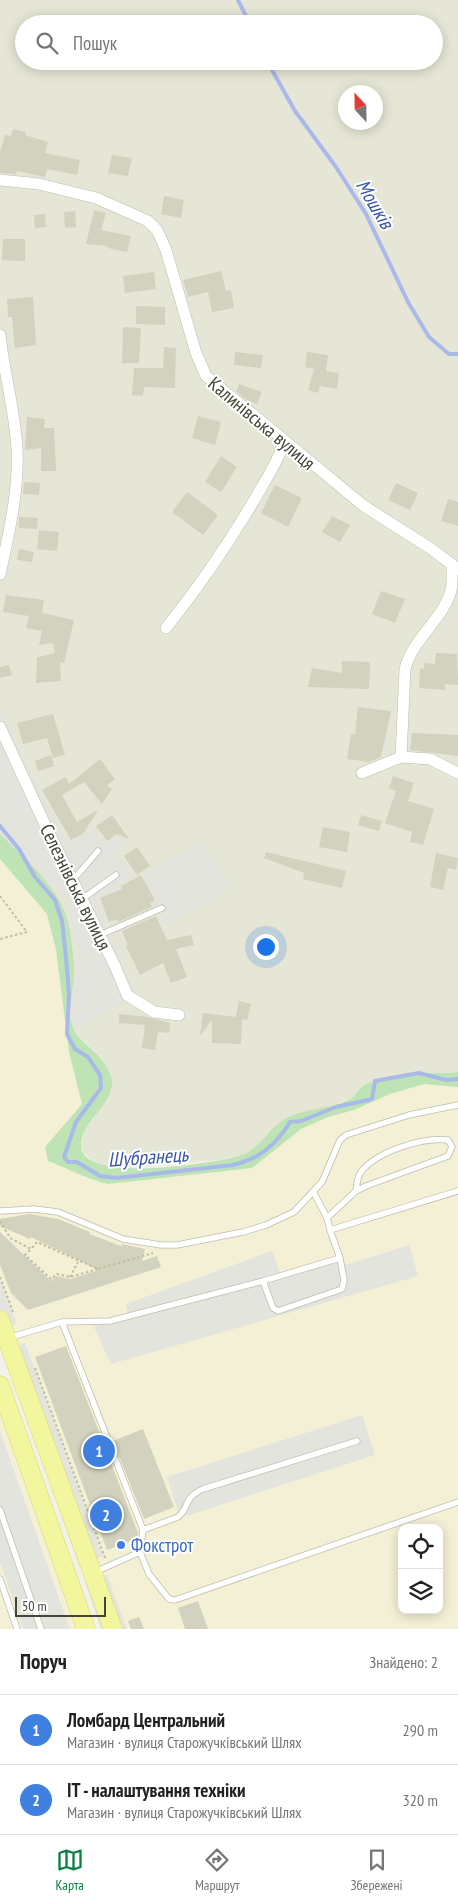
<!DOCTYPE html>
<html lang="uk">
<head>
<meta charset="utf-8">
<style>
  body { margin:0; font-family:"PT Sans Narrow",sans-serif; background:#f2f2f2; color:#222 }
  .controls { position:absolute; right:15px; bottom:15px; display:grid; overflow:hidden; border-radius:10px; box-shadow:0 2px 12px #0003 }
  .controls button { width:45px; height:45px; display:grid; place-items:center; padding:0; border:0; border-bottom:1px solid #e0e0e0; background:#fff; color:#222; font:25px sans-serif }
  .compass { position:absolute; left:338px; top:85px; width:45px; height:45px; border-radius:50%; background:#fff; box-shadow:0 2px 12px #0003; rotate:338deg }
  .scale { position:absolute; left:15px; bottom:12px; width:91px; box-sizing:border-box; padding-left:5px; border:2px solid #454437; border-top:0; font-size:14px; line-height:18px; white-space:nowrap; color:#454437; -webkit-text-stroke:4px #fff; paint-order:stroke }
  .you { position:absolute; left:265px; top:946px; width:18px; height:18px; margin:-12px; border:4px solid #fff; border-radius:50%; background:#1a73e8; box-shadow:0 0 0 8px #1a73e833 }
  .badge { display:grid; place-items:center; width:32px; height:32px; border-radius:50%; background:#0b8043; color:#fff; font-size:16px; font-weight:700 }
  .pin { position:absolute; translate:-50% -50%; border:2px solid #fff; box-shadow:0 1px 5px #0006 }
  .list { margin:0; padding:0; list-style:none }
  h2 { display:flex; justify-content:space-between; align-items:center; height:65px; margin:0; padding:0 20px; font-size:21px }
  h2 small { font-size:16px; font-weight:400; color:#767676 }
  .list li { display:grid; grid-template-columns:32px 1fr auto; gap:15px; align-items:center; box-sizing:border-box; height:70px; padding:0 20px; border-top:1px solid #e0e0e0 }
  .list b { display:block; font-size:19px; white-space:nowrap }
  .list p { margin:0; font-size:16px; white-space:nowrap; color:#767676 }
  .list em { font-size:16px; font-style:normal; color:#767676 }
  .icon { flex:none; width:28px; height:28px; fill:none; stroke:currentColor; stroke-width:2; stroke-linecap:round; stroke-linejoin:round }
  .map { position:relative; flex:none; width:458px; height:1629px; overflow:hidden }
  .search { position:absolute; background:#fff; box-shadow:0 2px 12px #0003; left:15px; right:15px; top:15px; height:55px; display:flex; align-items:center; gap:12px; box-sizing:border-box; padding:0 18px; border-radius:28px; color:#767676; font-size:19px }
  .sheet { height:205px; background:#fff }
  nav { display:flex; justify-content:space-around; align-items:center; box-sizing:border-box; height:70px; border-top:1px solid #e0e0e0; background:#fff; font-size:14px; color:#767676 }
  nav a { display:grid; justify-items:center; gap:2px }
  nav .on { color:#0b8043 }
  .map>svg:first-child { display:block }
</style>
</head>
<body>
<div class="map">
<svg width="458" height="1629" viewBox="0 0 458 1629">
  <rect width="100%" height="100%" fill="#f2f2e8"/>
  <path fill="#e6e6d6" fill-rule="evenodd" d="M0 0H458V1072L389 1077 362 1086 352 1098 267 1133 257 1147 242 1155 217 1160 122 1169 98 1165 84 1153 81 1146 85 1130 95 1117 105 1061 80 1037 73 1027 72 1005 6 837 0 829ZM24 24H434V61H24ZM346 92H376V122H346Z"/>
  <path fill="#f3f0d5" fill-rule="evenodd" d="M0 859 47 913 56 949 69 1052 82 1104 46 1147 48 1161 76 1172 88 1180 108 1184 252 1168 301 1129 328 1117 354 1110 390 1094 424 1084 458 1087V1629H101L0 1321ZM402 1528H439V1610H402Z
    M0 1397 83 1629H0Z"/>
  <path fill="#bee3b4" d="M0 829C19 855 49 877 63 908 71 925 72 946 74 965 76 984 66 1008 73 1027 80 1045 102 1051 109 1072 110 1075 113 1080 112 1083 111 1107 82 1121 81 1145 80 1185 218 1163 241 1155 259 1150 266 1131 282 1121 302 1107 333 1110 352 1098 356 1095 358 1089 363 1086 369 1082 381 1079 388 1077 412 1070 435 1075 458 1072V1087L424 1084 390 1094 354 1110 328 1117 301 1129 252 1168 108 1184C87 1179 69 1169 48 1161L45 1147 82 1104 69 1052 56 949 47 914 0 859Z"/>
  <path fill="#e4e4df" d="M0 710 96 900 136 995 76 1029 69 1017 76 959 75 938 67 899 0 834Z
    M95 828 107 844 121 834 125 838 116 855 88 881 69 843Z
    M200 843 232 888 163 926 150 905 158 900 143 875Z
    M119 855 135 876 119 885 120 888 97 898 89 882Z
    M409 1245 418 1276 111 1364 94 1327 128 1314 126 1304 272 1251 280 1273 341 1256 346 1265Z
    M0 1280 17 1324 0 1330Z
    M25 1343 103 1556 79 1566 5 1350Z
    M362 1415 375 1455 180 1518 167 1477Z
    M0 1431 70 1629H23L0 1562Z
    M107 1575 127 1629H101L85 1582Z"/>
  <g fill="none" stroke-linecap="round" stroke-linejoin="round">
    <path stroke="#a9baea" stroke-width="4" d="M238 0 250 24
      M267 61 295 111 336 167 366 214 408 302 429 337 449 354H458
      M0 826 19 849 35 877 55 900 62 921 66 958 69 994 67 1034 75 1049 88 1057 100 1075 101 1088 76 1122 64 1157 68 1162H77L100 1176 116 1178 233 1165C259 1159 276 1145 290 1122L301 1121 336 1107 372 1099 375 1081 419 1073 446 1080 458 1079"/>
  </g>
  <path fill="#d3d2be" d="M13 129 26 132 25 135 48 142 45 153 80 160 77 175 47 169 45 177 17 171 16 174 0 173V152L5 135 11 136Z
    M112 155 132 158 128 176 108 173Z
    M164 196 184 200 181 218 161 214Z
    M94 210 106 213 101 230 131 236 127 252 108 248V246L86 244Z
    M75 211 76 227 65 228 64 212Z
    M45 214 46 227 35 228 34 215Z
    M3 239H25V261L2 260Z
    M221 271 226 291 231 290 234 308 212 312 208 292 188 297 183 280Z
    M154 272 156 289 125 293 123 276Z
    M33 297 36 345 15 348 12 317H8L7 299Z
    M136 306 165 307V325L136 324Z
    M123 327 141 328 139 363H122Z
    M164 347 176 348 175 388 144 387 143 396 132 395 134 368H163Z
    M235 352 263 355 261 368 234 365Z
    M307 352 328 355 326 371 339 373 337 389 320 386 318 393 308 390 314 369 305 367Z
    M239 384 262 392 257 404 247 400 236 391Z
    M198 416 221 422 215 445 192 438Z
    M27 417 45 419 44 428H54L56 471H41V448L25 450Z
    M221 456 237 467 221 492 205 482Z
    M24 482 40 483 39 495 23 494Z
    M396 483 418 493 410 510 388 500Z
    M275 485 302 498 288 527 261 513Z
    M187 492 218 515 203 535 172 512Z
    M448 499 458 502V526L441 521Z
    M332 516 350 525 340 542 322 532Z
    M19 517 38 518 37 529 19 528Z
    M39 530 59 532 57 551 37 549Z
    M19 549 34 552 32 562 17 560Z
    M381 591 405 599 395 623 372 614Z
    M6 595 44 600 42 613 74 620 64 663 60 662 61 681 36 683 37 658H35L55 653 53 643 39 645 42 631 26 628 29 616 3 612Z
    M436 653 457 654 458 685 445 684V690L419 688 420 668 424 669V663L435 664Z
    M342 661 370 662 369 689 308 687 312 668 342 673Z
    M9 665 12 675 0 678V667Z
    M358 707 391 711 381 757 369 762 347 759 351 734H355Z
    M53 714 65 755 53 758 47 738 23 744 17 723Z
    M412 733 458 735V756L410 750Z
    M51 755 54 766 38 771 35 761Z
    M100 759 115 779 107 785 112 789 102 804 84 782 62 795 77 822 98 810 83 834 71 840 42 790 66 777 69 784Z
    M393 776 414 783 408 801 434 809 423 845 410 842 412 832 385 823 396 791 389 788Z
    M112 815 129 839 117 834 107 841 96 826Z
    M361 815 382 821 379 831 358 825Z
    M323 827 350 832 347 852 319 847Z
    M137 847 150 866 137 875 124 856Z
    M266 852 346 871 342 888 303 879 304 873 264 858Z
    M436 853 458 858 456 870 448 868 443 890 430 887Z
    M141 875 155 900 150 903 152 907 118 922 116 919 109 922 100 898 122 889 121 886Z
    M156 916 167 940 191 935 194 945 176 949 187 977 171 983 163 963 140 975 126 946 128 945 122 931Z
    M239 1001 251 1004 247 1020 242 1019 241 1044 212 1043V1020L200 1036 203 1013 236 1017Z
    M119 1014 148 1017 170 1023 169 1033 158 1032 155 1050 142 1048 145 1025 119 1023Z
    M29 1214 58 1219 90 1232 89 1234 121 1246 122 1244 145 1249 142 1261 157 1256 161 1267 28 1310 11 1293 0 1265V1232L51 1281 56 1276 70 1279 99 1270 31 1237 30 1239 0 1226V1219Z
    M66 1346 138 1533 137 1539 107 1550 35 1357Z
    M143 1429 174 1507 144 1519 113 1441Z
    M198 1601 208 1629H185L178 1608Z
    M139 1617 144 1629H131L128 1621Z"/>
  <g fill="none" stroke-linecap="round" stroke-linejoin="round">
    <g stroke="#bdbdab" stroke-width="7">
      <path id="lane" d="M73 880 98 851
        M82 899 116 875
        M100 935 162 908
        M313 1191 327 1218 330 1230 458 1191
        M0 1211 34 1209 58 1212 123 1239 161 1245H177L243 1232 266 1225 294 1212 322 1182 340 1140 346 1135 409 1115 458 1105
        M327 1218 356 1191 366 1186 448 1156 452 1147 448 1140C423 1137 377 1151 361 1172 357 1177 357 1184 356 1191
        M263 1281 273 1308 278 1311 342 1289 344 1280 340 1258
        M62 1322 143 1530 140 1552 149 1574 169 1599 175 1600 458 1502
        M8 1338 62 1322 110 1321 263 1281 340 1258 330 1230
        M0 1510 41 1629
        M143 1530 178 1517C191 1506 182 1499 203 1489L357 1441
        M95 1572 140 1552
        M0 1579 17 1629"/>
    </g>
    <g stroke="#bdbdab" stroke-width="12">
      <path id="street" d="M0 180 39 184 96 198 148 221 157 230 166 250 196 353 206 376 364 506 430 548 458 569
        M0 335C4 373 15 411 17 449 19 491 9 533 0 574
        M452 567C452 575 453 586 450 594 440 622 412 640 405 669L401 757 430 759 458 773
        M166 628C199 587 229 543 256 497 266 479 278 462 284 442
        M0 727 48 831 115 966 127 995 154 1012 179 1015
        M362 773 401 757"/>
    </g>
    <g stroke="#d7da6f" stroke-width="19">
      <path id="primary" d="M0 1320 113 1629
        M0 1385 86 1629"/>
    </g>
    <path stroke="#bebd9e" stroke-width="2" stroke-dasharray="2.5 2.5" stroke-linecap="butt" d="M0 896 27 932 0 939
      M0 1221 10 1238 31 1249 37 1242 98 1269 153 1253
      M30 1250 25 1255 51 1279 57 1274 70 1277 98 1269
      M0 1277 13 1312
      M70 1277 78 1262
      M35 1368 105 1558"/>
    <use href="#lane" stroke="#fff" stroke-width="5.5"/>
    <use href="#street" stroke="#fff" stroke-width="11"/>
    <use href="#primary" stroke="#f2f69e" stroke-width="18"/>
  </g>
  <circle fill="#3f7fe0" stroke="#fff" stroke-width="2" cx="121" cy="1545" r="5"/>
  <g text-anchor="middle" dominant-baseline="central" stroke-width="4" stroke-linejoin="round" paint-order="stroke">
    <g font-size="19" fill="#454437" stroke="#fff">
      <text transform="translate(262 423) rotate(40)">Калинівська вулиця</text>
      <text transform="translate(76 887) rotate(64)">Селезнівська вулиця</text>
    </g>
    <g font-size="19" fill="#366cbe" stroke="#fff" text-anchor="start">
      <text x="131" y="1545">Фокстрот</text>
    </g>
    <g font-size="20" font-style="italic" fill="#3955a8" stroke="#fff">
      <text transform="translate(375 204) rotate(59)">Мошків</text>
      <text transform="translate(148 1157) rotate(-4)">Шубранець</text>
    </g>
  </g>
</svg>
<div class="controls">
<button><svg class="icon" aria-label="locate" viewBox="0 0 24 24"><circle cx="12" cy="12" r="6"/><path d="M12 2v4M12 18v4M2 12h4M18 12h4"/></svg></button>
<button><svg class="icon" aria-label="layers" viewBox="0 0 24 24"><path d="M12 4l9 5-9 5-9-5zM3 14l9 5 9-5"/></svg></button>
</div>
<svg class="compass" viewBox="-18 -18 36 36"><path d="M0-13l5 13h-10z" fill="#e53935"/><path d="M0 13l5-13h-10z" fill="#767676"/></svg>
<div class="scale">50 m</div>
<div class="you"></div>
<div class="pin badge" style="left:99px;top:1451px;background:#3f7fe0">1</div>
<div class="pin badge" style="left:106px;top:1515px;background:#3f7fe0">2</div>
<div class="search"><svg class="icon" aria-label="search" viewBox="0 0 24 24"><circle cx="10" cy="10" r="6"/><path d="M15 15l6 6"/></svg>Пошук</div>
</div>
<section class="sheet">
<h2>Поруч<small>Знайдено: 2</small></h2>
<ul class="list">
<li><span class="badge" style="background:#3f7fe0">1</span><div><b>Ломбард Центральний</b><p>Магазин · вулиця Старожучківський Шлях</p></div><em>290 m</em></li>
<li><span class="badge" style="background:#3f7fe0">2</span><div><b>ІТ - налаштування техніки</b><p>Магазин · вулиця Старожучківський Шлях</p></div><em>320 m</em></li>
</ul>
</section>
<nav>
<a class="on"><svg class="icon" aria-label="map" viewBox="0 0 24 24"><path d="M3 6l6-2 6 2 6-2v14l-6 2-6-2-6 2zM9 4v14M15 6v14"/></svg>Карта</a>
<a><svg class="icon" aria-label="directions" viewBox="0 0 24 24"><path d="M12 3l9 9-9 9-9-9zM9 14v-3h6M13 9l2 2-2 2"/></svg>Маршрут</a>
<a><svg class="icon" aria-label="saved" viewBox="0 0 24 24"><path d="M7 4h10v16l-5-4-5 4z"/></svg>Збережені</a>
</nav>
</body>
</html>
